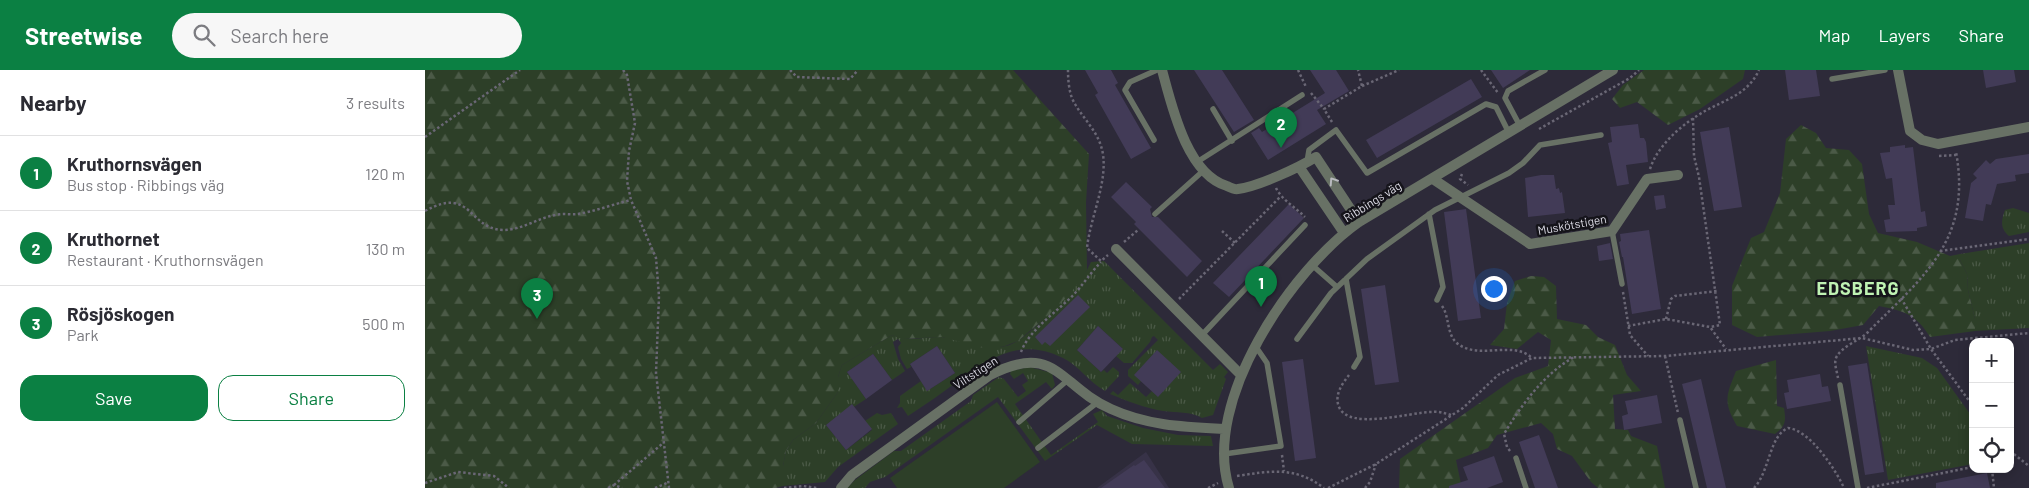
<!DOCTYPE html>
<html lang="en">
<head>
<meta charset="utf-8">
<style>
  body { margin:0; font-family:Barlow,sans-serif; background:#f7f7f7; color:#2b2b33 }
  .controls { position:absolute; right:15px; bottom:15px; display:grid; overflow:hidden; border-radius:10px; box-shadow:0 2px 12px #0003 }
  .controls button { width:45px; height:45px; display:grid; place-items:center; padding:0; border:0; border-bottom:1px solid #e1e1e2; background:#fff; color:#2b2b33; font:25px sans-serif }
  .you { position:absolute; left:1068px; top:218px; width:18px; height:18px; margin:-12px; border:4px solid #fff; border-radius:50%; background:#1a73e8; box-shadow:0 0 0 8px #1a73e833 }
  .badge { display:grid; place-items:center; width:32px; height:32px; border-radius:50%; background:#0b8043; color:#fff; font-size:16px; font-weight:700 }
  .pin { position:absolute; translate:-50% -41px; filter:drop-shadow(0 1px 2px #0008) }
  .pin::after { content:''; position:absolute; top:26px; width:18px; height:15px; background:inherit; clip-path:polygon(0 0,100% 0,50% 100%) }
  .list { margin:0; padding:0; list-style:none }
  h2 { display:flex; justify-content:space-between; align-items:center; height:65px; margin:0; padding:0 20px; font-size:21px }
  h2 small { font-size:16px; font-weight:400; color:#7c7c81 }
  .list li { display:grid; grid-template-columns:32px 1fr auto; gap:15px; align-items:center; box-sizing:border-box; height:75px; padding:0 20px; border-top:1px solid #e1e1e2 }
  .list b { display:block; font-size:19px; white-space:nowrap }
  .list p { margin:0; font-size:16px; white-space:nowrap; color:#7c7c81 }
  .list em { font-size:16px; font-style:normal; color:#7c7c81 }
  .actions { display:flex; gap:10px; padding:15px 20px }
  .actions a { flex:1; padding:11px 0; border:1px solid #0b8043; border-radius:15px; text-align:center; font-size:18px; color:#0b8043 }
  .actions .main { background:#0b8043; color:#fff }
  .icon { flex:none; width:28px; height:28px; fill:none; stroke:currentColor; stroke-width:2; stroke-linecap:round; stroke-linejoin:round }
  .map { position:relative; flex:none; width:1604px; height:418px; overflow:hidden }
  header { display:flex; align-items:center; gap:30px; box-sizing:border-box; height:70px; padding:0 25px; background:#0b8043; color:#fff }
  header strong { font-size:24px }
  nav { display:flex; gap:28px; margin-inline-start:auto; font-size:18px }
  .search { width:350px; height:45px; background:#f7f7f7; display:flex; align-items:center; gap:12px; box-sizing:border-box; padding:0 18px; border-radius:28px; color:#7c7c81; font-size:19px }
  main { display:flex }
  aside { flex:1; background:#fff }
  .map>svg:first-child { display:block }
</style>
</head>
<body>
<header>
<strong>Streetwise</strong>
<div class="search"><svg class="icon" aria-label="search" viewBox="0 0 24 24"><circle cx="10" cy="10" r="6"/><path d="M15 15l6 6"/></svg>Search here</div>
<nav><a>Map</a><a>Layers</a><a>Share</a></nav>
</header>
<main>
<aside>
<h2>Nearby<small>3 results</small></h2>
<ul class="list">
<li><span class="badge">1</span><div><b>Kruthornsvägen</b><p>Bus stop · Ribbings väg</p></div><em>120 m</em></li>
<li><span class="badge">2</span><div><b>Kruthornet</b><p>Restaurant · Kruthornsvägen</p></div><em>130 m</em></li>
<li><span class="badge">3</span><div><b>Rösjöskogen</b><p>Park</p></div><em>500 m</em></li>
</ul>
<div class="actions"><a class="main">Save</a><a>Share</a></div>
</aside>
<div class="map">
<svg width="1604" height="418" viewBox="0 0 1604 418">
  <defs>
    <pattern id="grass-tufts" width="24" height="20" patternUnits="userSpaceOnUse" patternTransform="scale(1.25)"><rect width="24" height="20" fill="#2d3f28"/><path d="M3 7l-1-3M5 7V3M7 7l1-3M15 17l-1-3M17 17v-4M19 17l1-3" fill="none" stroke="#4b5a47"/></pattern>
    <pattern id="forest-firs" width="22" height="20" patternUnits="userSpaceOnUse" patternTransform="scale(1.25)"><rect width="22" height="20" fill="#2d3f28"/><path d="M5 1l3.5 6h-7zM16 11l3.5 6h-7z" fill="#4b5a47"/></pattern>
  </defs>
  <rect width="100%" height="100%" fill="#2d2a39"/>
  <path fill="#373247" d="M721 382 744 418H672Z"/>
  <path fill="url(#grass-tufts)" d="M1588 138 1604 143V162L1584 166C1575 158 1576 151 1580 140Z
    M1604 173V258L1550 261V249L1543 220 1542 204 1535 190V184Z
    M679 191 788 300 795 294 803 302 799 307 801 309 788 345 777 348C765 341 752 343 738 341 720 338 702 331 685 324L688 321 693 325 705 313 721 327 727 321 716 311 713 315 703 306V300L733 270 729 266 727 267 725 272 707 293H699L691 286 697 278 673 256 652 280 676 302 679 300 682 303 688 297 694 302V306L680 321C664 312 654 296 638 288 596 267 567 287 533 311 517 323 500 335 483 346L477 337 472 338 475 333V326L496 311 502 321 530 303 512 276 485 294 486 297 482 299 476 289 473 277 476 273 473 269 468 272 473 289 480 301 467 310 448 284 422 302 441 329 401 355 421 380 447 360 440 351 452 343 457 345 466 343 473 354 413 397 400 412 358 416V396L361 381 368 370 391 353 413 322V307L417 295 467 265C483 272 499 267 516 267 534 268 565 279 581 276 605 271 645 219 662 200L666 192Z
    M1441 276 1497 288 1512 298 1548 348V394L1463 410Z
    M604 297 627 303 630 315 627 319 621 312 590 334 626 385 673 352 668 344 677 340 682 346 718 358 753 365 786 366 788 376 707 374 672 355 620 391 573 327 460 407 445 412 440 418H422L430 410 469 381H476L546 331 548 325 574 307 579 309 593 327 601 321 597 315 603 311 598 303 589 309 585 304 586 301Z"/>
  <path fill="url(#forest-firs)" d="M0 0H588L664 84 661 132 662 200 645 224 620 248 593 271 580 276 562 279 517 267 477 269 467 265 417 295 413 307V322L391 353 368 370 361 381 358 396V416L351 418H0Z
    M1219 0H1320L1318 9 1275 39 1243 55 1212 32 1195 38 1187 29 1198 15Z
    M1376 55 1391 63 1401 78 1424 80 1437 94 1444 144 1453 163 1492 172 1525 186 1535 184V190L1542 204 1543 220 1550 249V261L1505 267C1491 244 1479 241 1454 236L1438 255 1405 261 1332 267 1307 255V216L1326 168 1339 162 1355 123 1361 69Z
    M1106 206 1119 207 1131 216 1132 249 1161 255 1173 267 1190 275 1202 305 1216 321 1188 325 1190 359 1203 360 1206 366 1232 376 1240 418H1173L1166 412 1147 386 1132 379 1128 364 1116 353 1072 365 1063 378 1031 390 1036 414 1034 418H974L975 389 1090 308 1123 296 1126 270 1113 262 1092 279 1065 275 1079 259 1082 233 1090 211Z
    M1351 290 1352 336 1359 338C1361 351 1361 356 1350 364L1312 356C1298 332 1301 326 1311 301Z"/>
  <path fill="#2d3f28" d="M572 332 615 392 579 418H472L465 408Z"/>
  <path fill="#423b57" d="M660 0H686L693 13 690 15 726 78 706 89 670 25 673 23Z
    M769 0H797L829 50 809 62Z
    M885 0H911L924 21 892 40 901 54 843 90 826 63 834 58 837 62 900 23Z
    M1066 0H1105L1078 18Z
    M1360 0H1391L1395 26 1364 30Z
    M1558 0H1589L1591 12 1561 18Z
    M1046 9 1057 27 952 88 941 70Z
    M1213 54 1215 68H1219L1221 72 1223 92 1201 95 1204 114 1192 116 1183 73 1187 72 1185 57Z
    M1304 57 1317 137 1289 141 1275 62Z
    M1480 75V78L1488 77 1496 142 1500 141 1502 156 1492 158V161L1461 162 1459 150 1465 149 1463 135H1470L1467 108 1461 109 1455 83 1465 82V77Z
    M1604 84V103L1590 105 1591 111 1572 114 1566 135 1561 134 1558 151 1540 148 1546 113 1552 108 1548 104 1561 90 1565 94 1571 89Z
    M1116 105H1129L1131 119 1134 118 1135 123 1137 122 1140 143 1103 147 1100 108Z
    M701 112 727 137 725 139 727 147H733L777 191 762 207 709 154 711 152 686 127Z
    M1239 125 1241 138 1231 140 1229 126Z
    M864 134 879 148 804 227 788 213Z
    M1041 139 1056 248 1033 251 1019 142Z
    M1224 160 1236 239 1207 244 1198 187H1197L1194 172 1196 171 1195 164Z
    M1185 173 1188 189 1174 191 1172 176Z
    M960 215 974 312 950 315 936 219Z
    M653 225 665 237 625 276 620 272 617 275 610 267Z
    M673 256 698 279 676 302 652 280Z
    M512 276 530 303 502 321 485 294Z
    M732 280 756 302 733 327 709 305Z
    M448 284 467 310 441 329 422 302Z
    M878 289 891 388 870 391 857 292Z
    M1442 293 1459 402 1440 405 1423 296Z
    M1395 304 1397 317 1403 316 1406 331 1362 339 1359 323 1364 322 1362 310Z
    M1276 309 1301 418H1282L1262 333 1257 314Z
    M1232 325 1237 353 1199 360 1197 346 1203 344 1200 331Z
    M427 334 447 359 421 380 401 355Z
    M1114 365 1133 418H1110L1094 372Z
    M1069 386 1078 412 1062 418H1024V416L1043 410 1038 397Z
    M719 390 740 418H676L709 395 710 396Z
    M1562 403 1565 418H1511V413Z"/>
  <g fill="none" stroke-linecap="round" stroke-linejoin="round">
    <path stroke="#6a6775" stroke-width="2.5" stroke-dasharray="2.5 2.5" stroke-linecap="butt" d="M198 0 202 5 210 53 204 81 202 111 206 130 231 188 234 226 231 303 244 418
      M365 0 372 7 425 9 433 0
      M643 0C643 10 644 25 650 34 658 48 671 60 676 76 686 106 665 147 662 178L676 191 683 185
      M873 0 881 17
      M1056 0 1073 23
      M937 16 974 0
      M886 23 899 39
      M1268 48 1269 86 1274 107 1295 255 1285 257
      M907 52 899 39 937 16 933 0
      M1114 59 1205 8 1214 0
      M0 67 95 0
      M1514 86 1531 85
      M1225 99C1233 74 1259 53 1280 41 1302 29 1323 24 1334 0
      M1037 104 1035 109 1043 115
      M851 118C857 130 870 137 880 147
      M0 141C47 115 43 159 78 160 97 160 113 148 130 145 138 143 146 145 153 144 171 141 189 134 206 130
      M797 161 810 173
      M699 172 713 160
      M1515 181 1604 169
      M1198 222 1205 265 1223 286
      M1476 228 1506 279 1530 270 1604 263
      M754 229 855 127
      M1017 236C1025 247 1021 265 1033 274 1055 290 1088 270 1107 288
      M1241 249 1246 229 1250 226 1292 221
      M1203 256 1241 249 1285 257 1301 279
      M596 282C605 258 634 241 651 222 660 212 667 201 676 192
      M1240 286 1253 343
      M924 305C917 314 909 325 914 337 924 361 985 342 1007 342 1013 341 1019 343 1026 345
      M1413 308C1412 301 1408 292 1412 286 1418 276 1433 271 1442 263 1499 206 1547 170 1531 82
      M1085 381 1082 377 1079 364C1097 334 1119 304 1149 287
      M1585 381 1604 396
      M857 385 859 401
      M1567 399 1569 418
      M812 406C845 401 870 396 899 418
      M0 413 33 402 69 406 84 418
      M189 415 237 374
      M183 418 189 415 197 418
      M230 418 242 413
      M359 418 378 416 392 418
      M783 418 793 413
      M903 418 951 394 1038 338 1073 305 1107 288 1240 286 1437 268 1488 280 1506 279 1548 336
      M940 418 945 412 951 394
      M1329 418C1345 401 1344 366 1363 358 1385 360 1411 400 1419 418
      M1442 418 1548 397"/>
    <path stroke="#687165" stroke-width="5.5" d="M1407 9 1460 0
      M788 39 807 71
      M1095 56 1080 28 1083 21 1120 0
      M729 70 700 20 705 12 732 0
      M772 92 877 25
      M882 92 884 80 911 60 942 103 1061 34 1071 37 1084 63
      M730 144 778 101
      M1004 144 1018 217 1012 230
      M1187 161 1197 214
      M887 195 912 217
      M921 209 935 287 929 297
      M777 265 880 155
      M872 269 906 223 942 189 1010 140 1084 103 1098 93 1115 75 1176 65
      M1415 315 1433 418
      M1255 350 1271 418
      M594 352 644 309
      M613 378 673 332
      M799 384 856 376 842 293 831 277
      M1091 388 1101 418"/>
    <path stroke="#687165" stroke-width="10" d="M737 0C747 37 762 104 802 116 806 118 810 120 813 119 834 116 873 98 891 87L934 152
      M1473 0 1485 61 1497 70 1513 74 1604 57
      M875 98 919 163
      M1008 109 1105 174 1187 161 1222 109 1253 105
      M691 179 816 305
      M416 418 427 405 565 305C631 271 634 316 686 339 723 356 761 357 801 359
      M804 418C777 331 866 200 934 152L1188 0"/>
  </g>
  <defs><path id="oneway-chevron" d="M-2-3.5L2.5 0L-2 3.5" fill="none" stroke-width="1.6" stroke-linecap="round" stroke-linejoin="round" transform="scale(1.25)"/></defs>
  <use stroke="#b8babe" href="#oneway-chevron" transform="translate(908 111) rotate(-123)"/>
  <g text-anchor="middle" dominant-baseline="central" stroke-width="5" stroke-linejoin="round" paint-order="stroke">
    <g font-size="12" fill="#dbdae4" stroke="#15141a">
      <text transform="translate(947 131) rotate(-32)">Ribbings väg</text>
      <text transform="translate(1147 154) rotate(-10)">Muskötstigen</text>
      <text transform="translate(550 302) rotate(-33)">Viltstigen</text>
    </g>
    <g font-size="18" font-weight="bold" letter-spacing="1" fill="#bff2b3" stroke="#15141a">
      <text x="1433" y="218">EDSBERG</text>
    </g>
  </g>
</svg>
<div class="controls">
<button>+</button>
<button>−</button>
<button><svg class="icon" aria-label="locate" viewBox="0 0 24 24"><circle cx="12" cy="12" r="6"/><path d="M12 2v4M12 18v4M2 12h4M18 12h4"/></svg></button>
</div>
<div class="you"></div>
<div class="pin badge" style="left:836px;top:237px">1</div>
<div class="pin badge" style="left:856px;top:78px">2</div>
<div class="pin badge" style="left:112px;top:249px">3</div>
</div>
</main>
</body>
</html>
